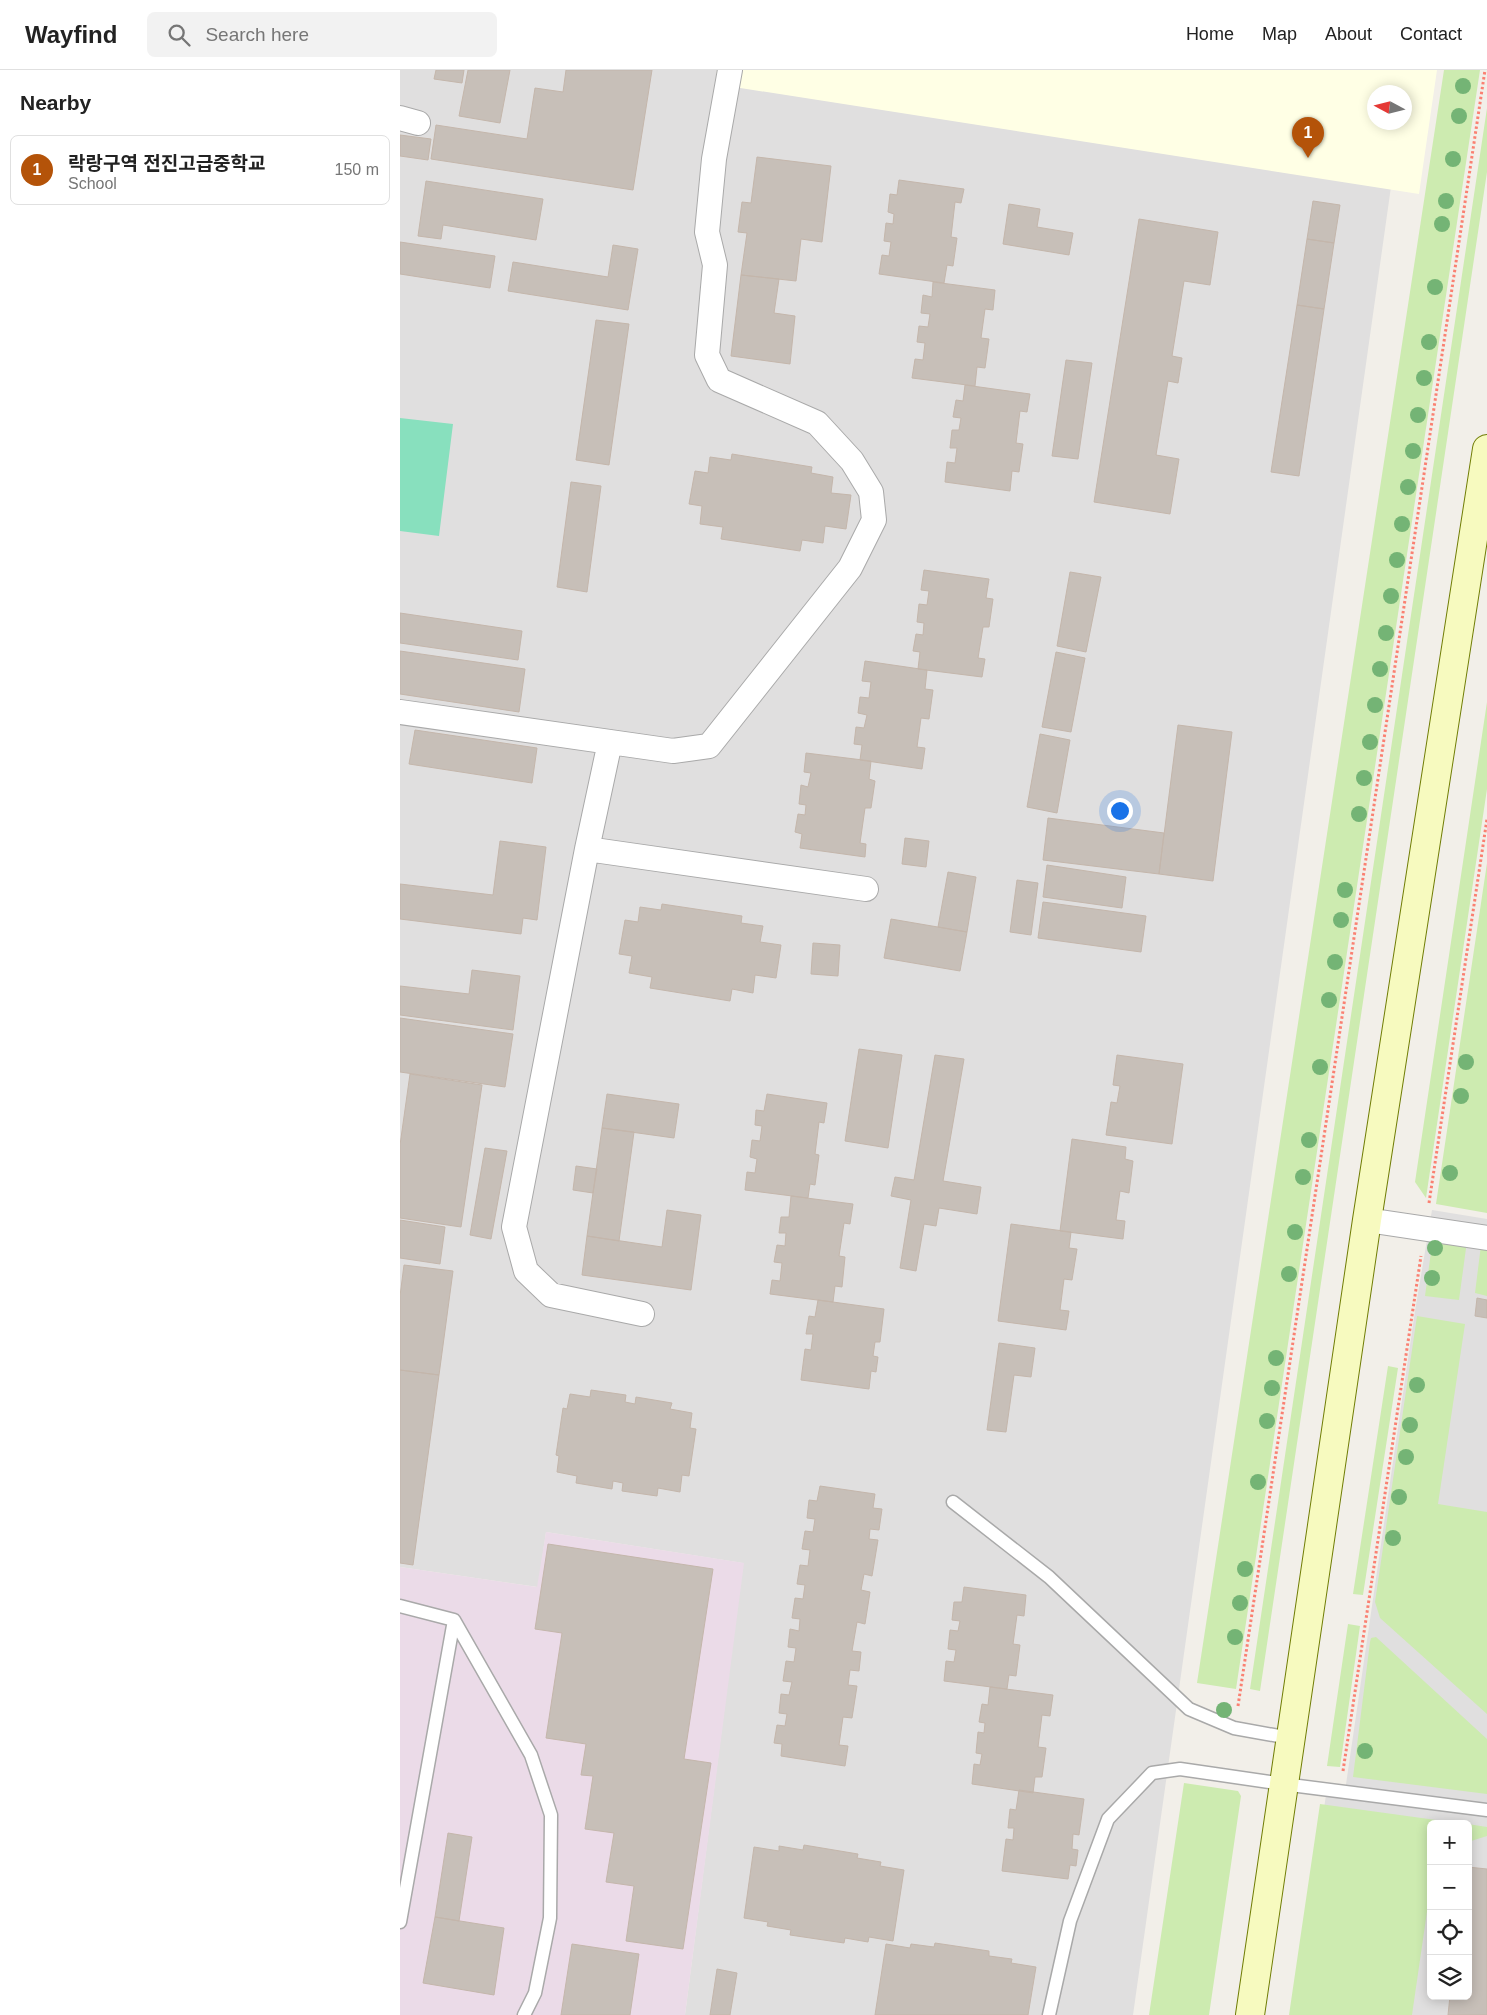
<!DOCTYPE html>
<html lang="en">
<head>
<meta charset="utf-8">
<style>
  body { margin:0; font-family:Helvetica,"Noto Sans KR",sans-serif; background:#f2f2f2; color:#222 }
  .controls { position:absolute; right:15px; bottom:15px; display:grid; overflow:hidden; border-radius:8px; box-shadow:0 2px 12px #0003 }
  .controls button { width:45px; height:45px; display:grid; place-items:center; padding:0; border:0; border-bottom:1px solid #e0e0e0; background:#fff; color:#222; font:25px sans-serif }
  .compass { position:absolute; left:967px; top:15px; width:45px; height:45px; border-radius:50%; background:#fff; box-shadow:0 2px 12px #0003; rotate:277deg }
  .you { position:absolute; left:719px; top:740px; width:18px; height:18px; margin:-12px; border:4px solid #fff; border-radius:50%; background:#1a73e8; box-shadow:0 0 0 8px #1a73e833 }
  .badge { display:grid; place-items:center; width:32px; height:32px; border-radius:50%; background:#b45309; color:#fff; font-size:16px; font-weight:700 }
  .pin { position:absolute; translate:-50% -41px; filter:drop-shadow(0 1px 2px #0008) }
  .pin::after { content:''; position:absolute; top:26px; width:18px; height:15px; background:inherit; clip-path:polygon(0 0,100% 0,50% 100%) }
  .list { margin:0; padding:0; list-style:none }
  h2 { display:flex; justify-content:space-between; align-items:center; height:65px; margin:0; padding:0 20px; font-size:21px }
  h2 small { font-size:16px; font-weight:400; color:#767676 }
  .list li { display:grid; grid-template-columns:32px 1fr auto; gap:15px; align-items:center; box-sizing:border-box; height:70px; margin:0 10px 10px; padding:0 10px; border:1px solid #e0e0e0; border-radius:8px }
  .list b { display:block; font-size:19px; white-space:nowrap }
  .list p { margin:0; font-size:16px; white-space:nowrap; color:#767676 }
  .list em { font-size:16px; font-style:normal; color:#767676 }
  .icon { flex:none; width:28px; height:28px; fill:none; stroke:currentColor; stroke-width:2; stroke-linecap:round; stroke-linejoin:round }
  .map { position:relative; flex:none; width:1087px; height:1945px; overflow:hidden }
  header { display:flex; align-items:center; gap:30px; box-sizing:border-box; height:70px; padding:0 25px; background:#fff; border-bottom:1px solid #e0e0e0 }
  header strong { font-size:24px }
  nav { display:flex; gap:28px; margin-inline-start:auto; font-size:18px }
  .search { width:350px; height:45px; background:#f2f2f2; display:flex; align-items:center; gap:12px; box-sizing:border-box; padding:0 18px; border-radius:8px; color:#767676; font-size:19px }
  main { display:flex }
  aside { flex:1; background:#fff }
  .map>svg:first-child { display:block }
</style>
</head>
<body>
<header>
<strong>Wayfind</strong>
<div class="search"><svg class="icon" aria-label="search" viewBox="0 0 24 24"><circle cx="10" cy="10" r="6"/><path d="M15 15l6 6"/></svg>Search here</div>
<nav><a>Home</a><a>Map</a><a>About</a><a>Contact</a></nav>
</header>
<main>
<aside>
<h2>Nearby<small></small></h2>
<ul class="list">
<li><span class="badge">1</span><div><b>락랑구역 전진고급중학교</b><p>School</p></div><em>150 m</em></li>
</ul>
</aside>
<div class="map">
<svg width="1087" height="1945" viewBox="0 0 1087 1945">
  <rect width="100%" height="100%" fill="#f2efe9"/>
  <path fill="#e0dfdf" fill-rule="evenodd" d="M0 0H1007L974 22V52L1000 53 733 1945H285L343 1493 146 1462 138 1517 0 1497Z
    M1032 1140 1087 1149V1945H893L926 1725 944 1728 1015 1241ZM1031 1754H1068V1926H1031Z"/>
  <path fill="#ebdbe8" d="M146 1462 344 1493 285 1945H0V1497L137 1517Z"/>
  <path fill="#ffffe5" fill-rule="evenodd" d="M317 0H1037L1019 124 315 14ZM974 22H1004V52H974Z"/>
  <path fill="#cdebb0" d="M1044 0H1080L836 1619 797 1613Z
    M1087 38V102L860 1621 850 1619Z
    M1087 632V719L1026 1128 1015 1112Z
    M1087 793V1143L1036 1134Z
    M1033 1167 1067 1171 1059 1230 1025 1226Z
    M1081 1175H1087V1226L1075 1223Z
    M1017 1246 1065 1254 1038 1434 1087 1442V1644L980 1548 975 1532Z
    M988 1296 998 1298 963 1525 953 1524Z
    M948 1554 960 1556 940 1697 927 1696Z
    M976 1567 1087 1669V1724L953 1707 970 1572 971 1568Z
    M784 1713 838 1721 841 1726 809 1945H749Z
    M920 1734 1065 1754H1031V1814L1012 1945H889Z
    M1068 1754 1087 1757V1766L1068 1772Z"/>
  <path fill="#88e0be" d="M0 348 53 354 39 466 0 461Z"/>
  <path fill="#c7bfb8" stroke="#c4b6ab" d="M36 0H64L62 13 34 9Z
    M68 0H110L100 53 59 46Z
    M166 0H252L233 120 31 89 36 55 127 69 135 18 163 22Z
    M0 65 31 69 28 90 0 86Z
    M357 87 431 96 422 172 401 169 396 211 341 205 347 163 338 162 342 132 351 133Z
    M499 110 564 119 561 133 555 132 551 167 557 168 553 196 547 195 544 213 479 204 482 185 489 186 491 172 484 171 486 153 493 154 494 144 488 142 490 124 497 125Z
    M26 111 143 129 136 170 43 155 41 169 18 166Z
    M913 131 940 135 934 173 907 169Z
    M609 134 640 139 637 157 673 163 669 185 603 174Z
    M739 149 818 162 810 215 784 211 772 286 782 288 778 313 768 311 756 385 779 389 770 444 694 432Z
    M907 169 934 173 924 239 897 235Z
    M0 172 95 186 90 218 0 204Z
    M213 175 238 179 228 240 108 221 113 192 208 207Z
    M341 205 379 209 374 243 395 246 390 294 331 286Z
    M533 212 595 220 593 240 585 239 581 268 589 269 585 298 577 297 575 316 512 308 515 289 523 290 525 273 517 272 519 256 528 257 530 244 521 243 523 225 532 227Z
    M897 235 924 239 899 406 871 402Z
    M196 250 229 254 209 395 176 390Z
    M666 290 692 293 678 389 652 386Z
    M565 315 630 324 627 342 620 341 616 373 623 374 619 402 612 401 610 421 545 412 547 392 555 393 557 378H550L552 360H559L561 348 553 347 556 330 563 331Z
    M332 384 412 397 411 403 433 407 431 423 451 425 446 459 425 456 423 473 402 470 400 481 321 469 323 457 300 454 302 436 289 434 295 401 308 403 310 387 331 390Z
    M171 412 201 416 187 522 157 517Z
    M524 500 589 509 586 528 593 529 589 557H583L578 588 585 589 582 607 518 599 520 582 513 581 516 564 523 565 524 553 517 552 519 534 527 535 529 521 521 520Z
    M670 502 701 507 686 582 657 576Z
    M0 543 122 561 118 590 0 573Z
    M0 581 125 599 119 642 0 624Z
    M656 582 685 588 671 662 642 657Z
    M465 591 527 600 525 619 533 620 529 649 521 648 517 677 525 678 522 699 460 690 462 675 454 674 456 657 464 658 467 645 458 643 460 627 469 628 471 612 462 611Z
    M778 655 832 662 813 811 759 804Z
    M15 660 137 678 132 713 9 694Z
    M640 664 670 670 657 743 627 737Z
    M406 683 471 691 469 709 475 711 471 738H465L460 773 466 774 465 787 400 778 402 764 395 762 398 744 405 745 406 735 399 734 401 715 408 717 411 703 404 702Z
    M648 748 764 763 759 804 643 790Z
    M505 768 529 771 526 797 502 794Z
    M100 771 146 777 137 850 123 848 121 864 0 849V814L93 825Z
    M647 795 726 807 722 838 643 827Z
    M548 802 576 807 567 862 538 857Z
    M617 810 638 813 631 865 610 862Z
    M643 832 746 846 741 882 638 868Z
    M262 834 342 846 341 853 363 856 360 872 381 875 376 908 355 905 353 923 332 919 330 931 250 918 252 907 229 903 232 886 219 884 225 850 238 852 240 837 261 840Z
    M491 849 567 862 560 901 484 888Z
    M413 873 440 875 438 906 411 904Z
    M72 900 120 906 113 960 0 945V916L69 924Z
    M0 948 113 964 105 1017 0 1002Z
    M459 979 502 985 488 1078 445 1071Z
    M535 985 564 989 543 1111 581 1117 577 1144 539 1138 536 1156 524 1154 516 1201 500 1198 511 1130 491 1126 495 1107 514 1110Z
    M717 985 783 994 772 1074 706 1065 711 1032 717 1033 720 1016 713 1015Z
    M10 1004 82 1015 61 1157 0 1148V1075Z
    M207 1024 279 1034 274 1068 202 1058Z
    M367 1024 427 1033 424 1053 419 1052 415 1084 419 1085 415 1115 410 1114 408 1128 345 1120 347 1102 355 1103 357 1089 350 1087 352 1070 360 1071 362 1056 355 1055 356 1040 364 1041Z
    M202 1058 234 1062 219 1171 187 1166Z
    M672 1069 726 1077 725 1089 733 1091 729 1123 720 1121 716 1150 725 1151 723 1169 660 1161Z
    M85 1078 107 1081 91 1169 70 1165Z
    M176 1096 197 1099 193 1123 173 1120Z
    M391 1126 453 1134 450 1154 444 1153 439 1186 445 1187 442 1217 435 1216 433 1232 370 1224 372 1210 380 1211 382 1193 374 1192 377 1175 385 1176 386 1163H379L381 1147H389Z
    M267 1140 301 1145 291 1220 182 1205 187 1166 262 1177Z
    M0 1150 45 1157 40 1194 0 1188Z
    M611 1154 671 1162 669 1178 677 1179 672 1210 664 1209 660 1240 669 1241 666 1260 598 1251Z
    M4 1195 53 1201 39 1305 0 1300V1226Z
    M1077 1228 1087 1230V1248L1075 1246Z
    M418 1230 484 1239 480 1272H475L473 1286 478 1287 476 1302 471 1301 469 1319 401 1310 405 1279 411 1280 413 1264H406L409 1246 415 1247Z
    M599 1273 635 1278 631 1307 614 1305 606 1362 587 1360Z
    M0 1300 39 1305 13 1495 0 1493Z
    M191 1320 226 1325 225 1332 235 1334 236 1327 272 1333 270 1339 292 1343 290 1358 296 1359 289 1406 282 1405 280 1422 258 1418 257 1426 222 1421 223 1413 213 1411 212 1419 176 1413 177 1406 157 1402 159 1386 156 1385 163 1338 167 1339 170 1324 190 1327Z
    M420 1416 475 1424 473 1438 482 1439 479 1460 470 1459 469 1469 478 1470 472 1506 464 1504 461 1520 470 1522 465 1554 457 1552 452 1581 461 1582 459 1601 450 1600 448 1615 457 1616 452 1648 443 1647 439 1675 448 1676 445 1696 381 1686 382 1674 374 1673 377 1655 385 1656 387 1644 379 1643 381 1624 389 1625 392 1612 383 1611 386 1591 394 1592 396 1578 388 1577 390 1559 399 1561 400 1549 392 1548 395 1528 403 1529 405 1515 397 1514 400 1495 408 1496 410 1480 402 1479 405 1461 413 1462 415 1449 407 1448 409 1430 417 1431Z
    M148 1474 313 1499 284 1689 311 1693 283 1879 226 1871 234 1816 206 1812 214 1763 185 1759 193 1706 181 1705 186 1674 146 1668 162 1563 135 1559Z
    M564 1517 626 1525 624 1546 617 1545 613 1574 620 1575 616 1606 609 1605 607 1619 544 1611 546 1591 554 1592 556 1580 548 1579 550 1560 558 1561 560 1551 552 1550 554 1532H562Z
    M590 1617 653 1625 650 1646 642 1645 638 1677 646 1678 642 1707H635L633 1723 572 1714 574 1694 580 1695 582 1684 576 1683 578 1662 584 1663 585 1653 579 1652 582 1634 588 1635Z
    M619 1720 684 1729 679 1765 673 1764 672 1779 678 1780 676 1796 670 1795 668 1809 602 1801 606 1769 613 1770 614 1758H608L610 1739 616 1740Z
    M48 1763 72 1767 59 1851 35 1847Z
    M404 1775 458 1784 457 1788 481 1792 480 1796 504 1800 493 1871 469 1867 468 1872 445 1868 444 1873 390 1865 391 1860 367 1856 368 1852 344 1848 354 1777 379 1781V1776L403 1780Z
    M1068 1797 1087 1799V1945H1048L1050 1926H1068Z
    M35 1847 104 1858 94 1925 23 1913Z
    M535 1873 589 1881V1886L612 1889 611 1893 636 1897 628 1945H475L486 1874 510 1878 511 1874 534 1877Z
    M172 1874 239 1884 230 1945H161Z
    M317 1899 337 1903 330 1945H310Z"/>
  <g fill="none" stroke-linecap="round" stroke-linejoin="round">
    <g stroke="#a9a9a9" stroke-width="15">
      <path id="lane" d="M553 1432 649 1507 789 1639 834 1658 890 1668
        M0 1536 54 1550 0 1852
        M54 1550 131 1685 151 1745 150 1848 135 1923 124 1945
        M649 1945 670 1851 708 1749 752 1703 780 1699 883 1714 1087 1740"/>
    </g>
    <g stroke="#a9a9a9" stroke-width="26">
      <path id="street" d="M0 48 18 53
        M0 642 273 681 309 676 450 498 474 450 471 422 452 391 417 353 319 310 307 285 315 195 307 162 314 89 330 0
        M210 672 187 779 114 1157 126 1201 151 1225 242 1244
        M187 779 466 819
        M967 1150 1087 1168"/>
    </g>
    <g stroke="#707d05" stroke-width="30">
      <path id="secondary" d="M850 1945 967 1150 1087 379"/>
    </g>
    <path stroke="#fa8072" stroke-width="3" stroke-dasharray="2.5 2.5" stroke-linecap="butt" d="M1029 1133 1087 749
      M838 1636 1085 0
      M943 1701 1021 1186"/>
    <use href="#lane" stroke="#fff" stroke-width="12"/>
    <use href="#street" stroke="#fff" stroke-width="24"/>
    <use href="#secondary" stroke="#f7fabf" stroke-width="28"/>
  </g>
  <g fill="#74b475">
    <circle cx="1063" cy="16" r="8"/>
    <circle cx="1059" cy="46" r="8"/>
    <circle cx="1053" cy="89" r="8"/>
    <circle cx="1046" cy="131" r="8"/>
    <circle cx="1042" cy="154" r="8"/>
    <circle cx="1035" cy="217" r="8"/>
    <circle cx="1029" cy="272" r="8"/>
    <circle cx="1024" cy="308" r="8"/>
    <circle cx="1018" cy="345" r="8"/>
    <circle cx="1013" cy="381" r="8"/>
    <circle cx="1008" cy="417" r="8"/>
    <circle cx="1002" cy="454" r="8"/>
    <circle cx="997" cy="490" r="8"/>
    <circle cx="991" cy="526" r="8"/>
    <circle cx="986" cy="563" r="8"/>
    <circle cx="980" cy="599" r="8"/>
    <circle cx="975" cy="635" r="8"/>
    <circle cx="970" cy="672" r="8"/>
    <circle cx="964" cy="708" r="8"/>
    <circle cx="959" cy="744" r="8"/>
    <circle cx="945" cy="820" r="8"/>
    <circle cx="941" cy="850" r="8"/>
    <circle cx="935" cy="892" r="8"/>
    <circle cx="929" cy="930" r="8"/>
    <circle cx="1066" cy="992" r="8"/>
    <circle cx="920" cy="997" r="8"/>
    <circle cx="1061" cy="1026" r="8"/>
    <circle cx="909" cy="1070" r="8"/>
    <circle cx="1050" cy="1103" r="8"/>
    <circle cx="903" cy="1107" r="8"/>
    <circle cx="895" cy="1162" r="8"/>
    <circle cx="1035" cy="1178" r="8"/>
    <circle cx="889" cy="1204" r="8"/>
    <circle cx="1032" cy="1208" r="8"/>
    <circle cx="876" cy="1288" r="8"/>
    <circle cx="1017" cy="1315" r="8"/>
    <circle cx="872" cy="1318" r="8"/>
    <circle cx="867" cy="1351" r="8"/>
    <circle cx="1010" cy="1355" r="8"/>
    <circle cx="1006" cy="1387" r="8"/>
    <circle cx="858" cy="1412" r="8"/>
    <circle cx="999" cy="1427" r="8"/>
    <circle cx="993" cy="1468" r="8"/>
    <circle cx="845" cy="1499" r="8"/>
    <circle cx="840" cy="1533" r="8"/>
    <circle cx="835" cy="1567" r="8"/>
    <circle cx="824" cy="1640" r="8"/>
    <circle cx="965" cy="1681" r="8"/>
  </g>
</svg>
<div class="controls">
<button>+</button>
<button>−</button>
<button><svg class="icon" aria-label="locate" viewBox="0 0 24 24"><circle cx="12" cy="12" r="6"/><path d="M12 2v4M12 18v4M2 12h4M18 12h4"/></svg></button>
<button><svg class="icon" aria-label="layers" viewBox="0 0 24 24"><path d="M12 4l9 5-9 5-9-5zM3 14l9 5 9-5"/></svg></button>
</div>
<svg class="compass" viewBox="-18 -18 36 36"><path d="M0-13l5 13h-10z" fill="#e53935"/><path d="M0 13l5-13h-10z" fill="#767676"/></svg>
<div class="you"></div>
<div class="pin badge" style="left:908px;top:88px">1</div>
</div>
</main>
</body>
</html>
